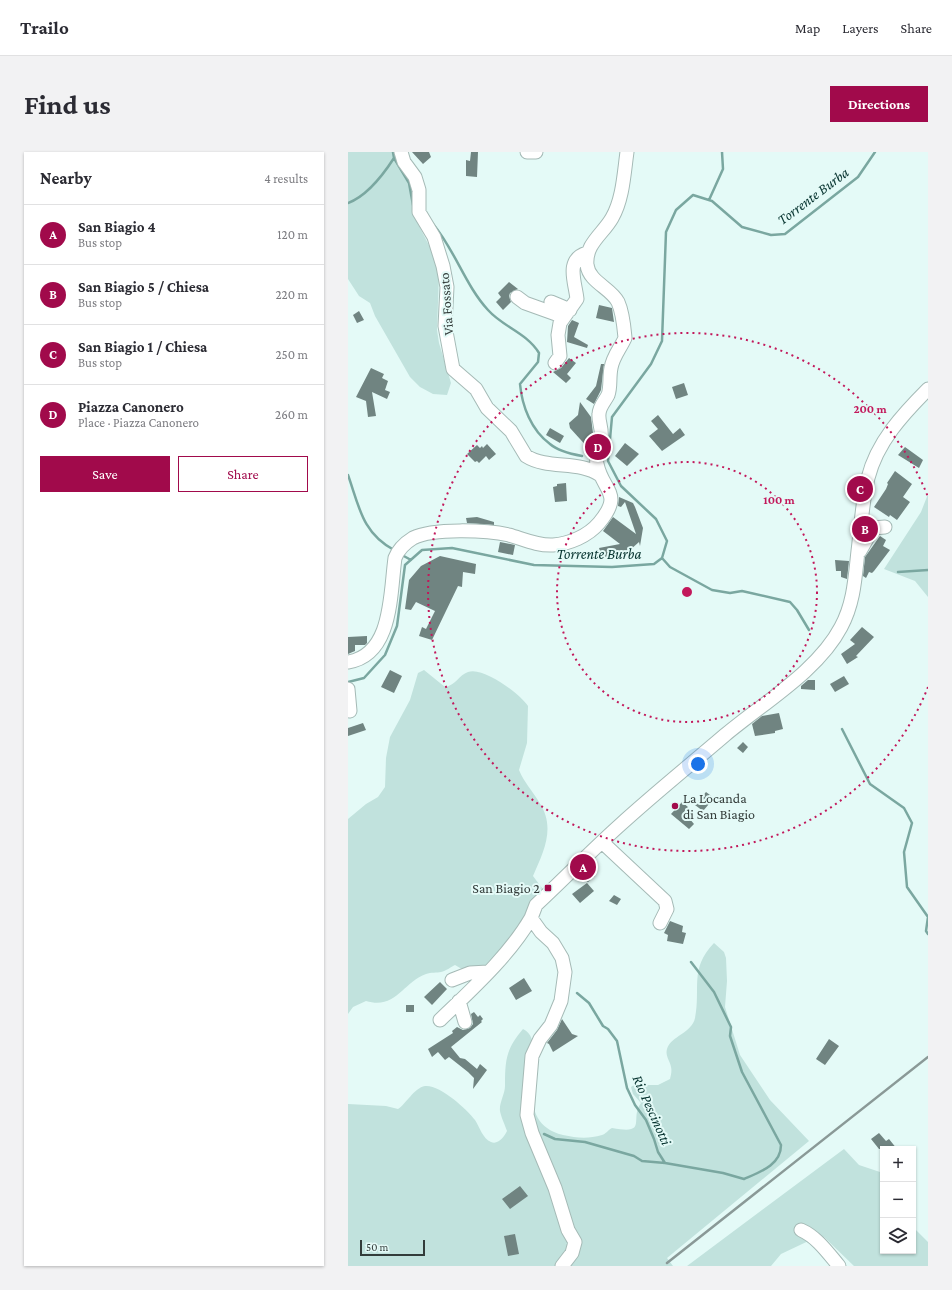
<!DOCTYPE html>
<html lang="en">
<head>
<meta charset="utf-8">
<style>
  body { margin:0; font-family:"Crimson Pro",serif; background:#f2f2f3; color:#2b2b33 }
  .controls { position:absolute; right:12px; bottom:12px; display:grid; overflow:hidden; border-radius:0px; box-shadow:0 1px 3px #0004 }
  .controls button { width:36px; height:36px; display:grid; place-items:center; padding:0; border:0; border-bottom:1px solid #e1e1e2; background:#fff; color:#2b2b33; font:20px sans-serif }
  .scale { position:absolute; left:12px; bottom:10px; width:65px; box-sizing:border-box; padding-left:4px; border:2px solid #333c3a; border-top:0; font-size:11px; line-height:14px; white-space:nowrap; color:#333c3a; -webkit-text-stroke:3px #e4faf7; paint-order:stroke }
  .you { position:absolute; left:350px; top:612px; width:14px; height:14px; margin:-10px; border:3px solid #fff; border-radius:50%; background:#1a73e8; box-shadow:0 0 0 6px #1a73e833 }
  .badge { display:grid; place-items:center; width:26px; height:26px; border-radius:50%; background:#a10a4b; color:#fff; font-size:13px; font-weight:700 }
  .pin { position:absolute; translate:-50% -50%; border:2px solid #fff; box-shadow:0 1px 4px #0006 }
  .list { margin:0; padding:0; list-style:none }
  h2 { display:flex; justify-content:space-between; align-items:center; height:52px; margin:0; padding:0 16px; font-size:17px }
  h2 small { font-size:13px; font-weight:400; color:#7c7c81 }
  .list li { display:grid; grid-template-columns:26px 1fr auto; gap:12px; align-items:center; box-sizing:border-box; height:60px; padding:0 16px; border-top:1px solid #e1e1e2 }
  .list b { display:block; font-size:15px; white-space:nowrap }
  .list p { margin:0; font-size:13px; white-space:nowrap; color:#7c7c81 }
  .list em { font-size:13px; font-style:normal; color:#7c7c81 }
  .actions { display:flex; gap:8px; padding:12px 16px }
  .actions a { flex:1; padding:9px 0; border:1px solid #a10a4b; border-radius:0px; text-align:center; font-size:14px; color:#a10a4b }
  .actions .main { background:#a10a4b; color:#fff }
  .icon { flex:none; width:22px; height:22px; fill:none; stroke:currentColor; stroke-width:2; stroke-linecap:round; stroke-linejoin:round }
  .map { position:relative; flex:none; width:580px; height:1114px; overflow:hidden; border-radius:0px }
  header { display:flex; align-items:center; gap:24px; box-sizing:border-box; height:56px; padding:0 20px; background:#fff; border-bottom:1px solid #e1e1e2 }
  header strong { font-size:19px }
  nav { display:flex; gap:22px; margin-inline-start:auto; font-size:14px }
  .intro { display:flex; align-items:center; justify-content:space-between; box-sizing:border-box; height:96px; padding:0 24px }
  h1 { margin:0; font-size:28px }
  .button { padding:10px 18px; border-radius:0px; background:#a10a4b; color:#fff; font-size:14px; font-weight:700 }
  main { display:flex; gap:24px; padding:0 24px }
  aside { flex:1; background:#fff; border-radius:0px; box-shadow:0 1px 3px #0004 }
  .map>svg:first-child { display:block }
</style>
</head>
<body>
<header>
<strong>Trailo</strong>
<nav><a>Map</a><a>Layers</a><a>Share</a></nav>
</header>
<div class="intro"><h1>Find us</h1><a class="button">Directions</a></div>
<main>
<aside>
<h2>Nearby<small>4 results</small></h2>
<ul class="list">
<li><span class="badge">A</span><div><b>San Biagio 4</b><p>Bus stop</p></div><em>120 m</em></li>
<li><span class="badge">B</span><div><b>San Biagio 5 / Chiesa</b><p>Bus stop</p></div><em>220 m</em></li>
<li><span class="badge">C</span><div><b>San Biagio 1 / Chiesa</b><p>Bus stop</p></div><em>250 m</em></li>
<li><span class="badge">D</span><div><b>Piazza Canonero</b><p>Place · Piazza Canonero</p></div><em>260 m</em></li>
</ul>
<div class="actions"><a class="main">Save</a><a>Share</a></div>
</aside>
<div class="map">
<svg width="580" height="1114" viewBox="0 0 580 1114">
  <rect width="100%" height="100%" fill="#e4faf7"/>
  <path fill="#c1e2dd" d="M0 0H47L48 10 63 33 67 46 66 59 70 72 89 109 91 122 89 178 91 191 103 231 99 243 85 242 72 235 62 225 27 164 22 151 11 144 0 127Z
    M580 342V445L567 429 536 417 573 360Z
    M76 518 97 535C108 533 111 523 120 520 135 514 172 542 180 554L179 591 171 618C177 632 184 638 191 650 208 675 196 699 185 724L194 736 181 757 179 769 147 813 119 820 107 813C103 815 98 819 93 820 89 821 83 820 78 822 55 830 48 858 18 849L5 855 0 862V667L18 652 30 645 37 635 38 606 42 585 62 548 70 521Z
    M366 791 376 800 378 806 379 829 377 855 392 903 422 948 461 989 319 1106 325 1114H0V952L38 954 50 957C58 952 66 936 77 934 91 932 119 957 127 968 131 974 135 987 143 990 150 993 156 985 159 979 157 973 153 965 152 959 151 951 157 942 157 934 157 908 158 897 175 877 205 891 156 969 215 983 229 986 240 987 254 983 258 982 260 978 264 976 301 983 281 967 293 951L285 942 283 935 286 933H310L322 927C323 923 324 919 323 915 322 909 317 904 319 897 323 884 344 881 347 866 353 836 341 817 366 791Z
    M496 997 511 1013 535 1021V1099H565V1075L580 1090V1114H506L476 1085 471 1084 433 1102 423 1114H339Z"/>
  <g fill="none" stroke-linecap="round" stroke-linejoin="round">
    <path stroke="#7aa7a0" stroke-width="2.5" d="M45 0 46 6 61 31 65 53
      M361 48 375 17 374 0
      M0 51C19 44 35 23 46 6
      M85 72C107 98 117 133 140 158 155 175 179 181 191 201L190 210 172 232C174 254 183 278 202 292 210 299 223 302 234 304
      M0 323C11 354 14 381 46 398
      M54 403 63 408
      M314 406 322 415 364 438 382 441 394 439 442 450 449 458 461 478
      M550 420 580 418
      M0 530 16 526 37 503 49 474 57 413 74 398 104 396 186 413 264 415 306 412 314 406 319 389 308 367 273 334 260 309 264 265 303 212 314 189 318 80 328 58 345 43 364 49 394 75 423 83 437 82 510 25 527 0
      M494 577 522 632 556 656 564 671 556 700 559 735 580 765
      M580 765 578 779 580 782
      M229 841 241 851 255 874 260 877 269 889 279 936 287 953 298 968 306 987 310 1000 317 1011 375 1021 396 1027C412 1020 433 1013 433 993L394 920 382 884 383 875 366 840 343 810
      M196 982 207 987 237 990 286 1004 294 1009 317 1011"/>
  </g>
  <path fill="#708481" d="M64 0H81L83 5 75 12Z
    M123 0H130L129 25 118 24V8L122 9Z
    M161 130 170 137 162 141 161 144 163 150 155 158 148 150 153 145 150 141Z
    M251 153 264 156 266 170 248 166Z
    M11 159 16 168 9 171 5 163Z
    M224 168 231 171 226 185 240 193 239 196 219 190 220 174Z
    M221 206 228 211 219 222 223 226 218 231 205 220 213 216Z
    M253 212H256L253 238 246 252 238 247 248 234Z
    M23 216 36 222 34 226 40 229 37 238 42 240 39 247 24 240 28 264 20 265 18 249 8 245Z
    M336 231 340 243 328 247 324 235Z
    M232 250 243 265 245 281 243 283 245 286 242 298 222 276 221 271 230 263Z
    M310 263 325 282 332 276 337 283 314 299 301 284 310 277 303 269Z
    M202 276 216 284 212 291 198 283Z
    M277 291 291 302 279 314 267 304Z
    M139 292 148 302 141 308 138 304 131 311 129 309 127 310 119 302 129 293 132 296 134 294 135 296Z
    M557 295 575 308 571 316 550 303Z
    M547 319 564 332 555 345 562 350 549 368 542 363 541 365 526 355 538 337 540 332 539 331Z
    M218 331 219 349 207 350 205 335 209 334V332Z
    M271 345 285 351 287 355 295 376 292 394 291 390 282 398 254 406 251 396 272 392 255 379 265 365 288 382 277 350 273 355 270 354Z
    M129 365 146 370V373L119 371 118 366Z
    M532 384 538 388 535 394 542 398 526 419 524 421 521 420 518 426 515 424 517 405Z
    M152 390 167 393 165 403 150 400Z
    M92 404 128 412 127 422 115 420 114 435 110 434 84 488 71 484 74 475 78 477 87 459 68 450 63 458 57 457 61 428 73 414Z
    M487 408 501 409 499 427 493 425V419H488Z
    M514 475 526 485 508 504 510 505 499 512 493 502 507 492 502 488Z
    M19 484V491L17 493H7V499L0 502V485Z
    M42 518 54 524 46 541 33 535Z
    M496 524 501 532 487 540 482 532Z
    M460 528H467V538L453 537V534Z
    M431 561 435 577 427 579V581L407 584 404 572 414 564Z
    M15 571 18 578 0 584V576Z
    M395 590 400 595 395 601 389 596Z
    M358 640 366 646 355 659 347 653Z
    M334 650 340 655 336 660 346 672 341 677 323 662Z
    M240 719 247 724 240 730 234 726Z
    M239 731 246 739 232 751 224 742Z
    M266 743 273 747 269 753 261 749Z
    M322 769 335 774 334 780 338 781 335 792 319 789 320 783 316 781Z
    M176 826 184 839 168 848 161 836Z
    M92 830 99 837 84 853 76 845Z
    M58 853H66V860H58Z
    M126 860 130 865 132 863 135 867 133 869 134 870 103 895 112 906 117 907 129 917 132 912 139 918 125 937 126 926 120 920 101 905 97 908 90 900 84 905 80 897 105 881 104 879 109 875 115 878 122 876 125 872 123 862Z
    M214 867 224 882 230 884 205 900 201 892 199 891 209 878Z
    M481 887 491 894 477 913 468 907Z
    M531 981 538 989 541 987 549 997H531L523 987Z
    M172 1034 180 1044 162 1057 154 1047Z
    M167 1082 171 1102 160 1104 156 1084Z"/>
  <g fill="none" stroke-linecap="round" stroke-linejoin="round">
    <g stroke="#a5bab6" stroke-width="15">
      <path id="minor" d="M53 0 56 10 67 25 71 38V60L86 85 95 114 99 135 97 174 105 217 128 237 139 256 163 279 178 304C200 318 231 308 252 323
        M179 0H188
        M169 145 177 151 216 165
        M203 150 222 158
        M207 211 212 204 210 183 212 171 229 147C227 129 217 108 239 101
        M512 399 525 376 537 375
        M0 510C45 503 42 441 47 406 50 398 57 391 65 386 85 376 138 378 161 383 175 387 190 394 205 393 221 392 240 384 251 371 276 341 255 340 249 312 247 304 252 296 253 288 255 277 250 270 251 262 251 255 257 249 260 243 263 235 261 225 263 216 265 204 272 197 277 186 276 175 275 161 270 150 263 136 241 130 239 113 237 92 255 82 264 66 275 47 276 21 279 0
        M0 537 2 559
        M254 690 317 749 319 757 312 771
        M104 828 122 821 140 820
        M111 849 117 870
        M92 868C123 838 161 804 183 766
        M453 1078C469 1085 480 1101 491 1114
        M214 1114 224 1101 227 1090 220 1078 207 1036 184 981 179 963 184 904 192 887 203 873 213 849 217 820 214 806 205 791 193 780 183 766 188 753C216 727 243 699 272 673 306 642 342 613 377 583 415 551 470 519 493 475 506 451 507 426 510 399 513 375 514 350 520 326 529 290 555 262 580 237"/>
    </g>
    <use href="#minor" stroke="#fff" stroke-width="13"/>
    <path stroke="#8a9997" stroke-width="2.5" d="M319 1111 580 905"/>
  </g>
  <g fill="none" stroke="#c2185b" stroke-width="2" stroke-dasharray="2 4">
    <circle cx="339" cy="440" r="130"/>
    <path d="M580 535A259 259 0 1 1 580 345"/>
  </g>
  <g fill="#a10a4b" stroke="#e4faf7" stroke-width="1.5">
    <circle cx="327" cy="654" r="4"/>
    <rect x="196" y="732" width="8" height="8" rx="2"/>
  </g>
  <g text-anchor="middle" dominant-baseline="central" stroke-width="4" stroke-linejoin="round" paint-order="stroke">
    <g font-size="14" fill="#333c3a" stroke="#e4faf7">
      <text transform="translate(98 152) rotate(-94)">Via Fossato</text>
    </g>
    <g font-size="14" fill="#333c3a" stroke="#e4faf7" text-anchor="start">
      <text x="335" y="646">La Locanda<tspan x="335" dy="16">di San Biagio</tspan></text>
      <text x="192" y="736" text-anchor="end">San Biagio 2</text>
    </g>
    <g font-size="15" font-style="italic" fill="#073430" stroke="#e4faf7">
      <text transform="translate(465 44) rotate(-37)">Torrente Burba</text>
      <text x="251" y="402">Torrente Burba</text>
      <text transform="translate(304 958) rotate(66)">Rio Pescinotti</text>
    </g>
  </g>
  <circle cx="339" cy="440" r="6" fill="#c2185b" stroke="#e4faf7" stroke-width="2"/>
  <g font-size="12" text-anchor="middle" font-weight="bold" fill="#c2185b" stroke="#e4faf7" stroke-width="4" stroke-linejoin="round" paint-order="stroke">
    <text x="522" y="261">200 m</text>
    <text x="431" y="352">100 m</text>
  </g>
</svg>
<div class="controls">
<button>+</button>
<button>−</button>
<button><svg class="icon" aria-label="layers" viewBox="0 0 24 24"><path d="M12 4l9 5-9 5-9-5zM3 14l9 5 9-5"/></svg></button>
</div>
<div class="scale">50 m</div>
<div class="you"></div>
<div class="pin badge" style="left:235px;top:715px">A</div>
<div class="pin badge" style="left:517px;top:377px">B</div>
<div class="pin badge" style="left:512px;top:337px">C</div>
<div class="pin badge" style="left:250px;top:295px">D</div>
</div>
</main>
</body>
</html>
